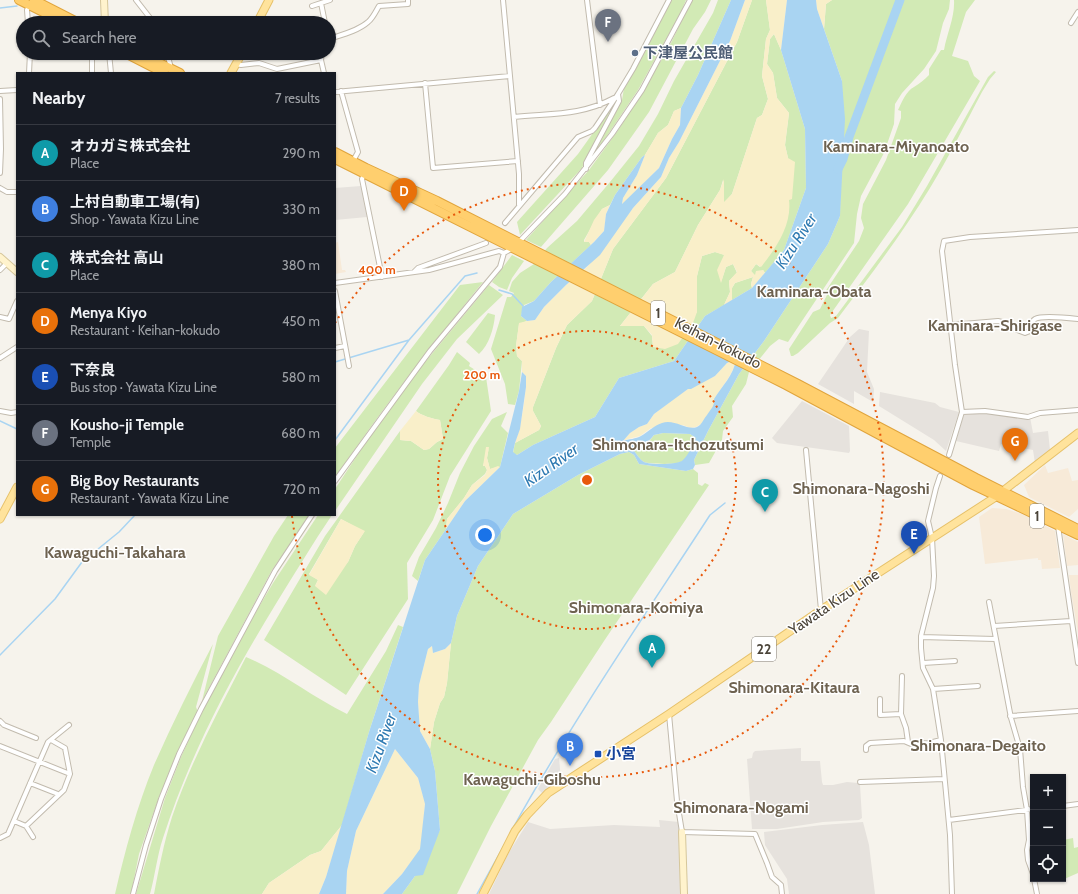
<!DOCTYPE html>
<html lang="en">
<head>
<meta charset="utf-8">
<style>
  body { margin:0; font-family:Cabin,"Noto Sans JP",sans-serif; background:#242831; color:#f1f3f6 }
  .controls { position:absolute; right:12px; bottom:12px; display:grid; overflow:hidden; border-radius:0px; box-shadow:0 1px 3px #0004 }
  .controls button { width:36px; height:36px; display:grid; place-items:center; padding:0; border:0; border-bottom:1px solid #363941; background:#171b24; color:#f1f3f6; font:20px sans-serif }
  .you { position:absolute; left:485px; top:535px; width:14px; height:14px; margin:-10px; border:3px solid #fff; border-radius:50%; background:#1a73e8; box-shadow:0 0 0 6px #1a73e833 }
  .badge { display:grid; place-items:center; width:26px; height:26px; border-radius:50%; background:#fc3f1d; color:#fff; font-size:13px; font-weight:700 }
  .pin { position:absolute; translate:-50% -33px; filter:drop-shadow(0 1px 2px #0008) }
  .pin::after { content:''; position:absolute; top:21px; width:14px; height:12px; background:inherit; clip-path:polygon(0 0,100% 0,50% 100%) }
  .list { margin:0; padding:0; list-style:none }
  h2 { display:flex; justify-content:space-between; align-items:center; height:52px; margin:0; padding:0 16px; font-size:17px }
  h2 small { font-size:13px; font-weight:400; color:#9ea1a6 }
  .list li { display:grid; grid-template-columns:26px 1fr auto; gap:12px; align-items:center; box-sizing:border-box; height:56px; padding:0 16px; border-top:1px solid #363941 }
  .list b { display:block; font-size:15px; white-space:nowrap }
  .list p { margin:0; font-size:13px; white-space:nowrap; color:#9ea1a6 }
  .list em { font-size:13px; font-style:normal; color:#9ea1a6 }
  .icon { flex:none; width:22px; height:22px; fill:none; stroke:currentColor; stroke-width:2; stroke-linecap:round; stroke-linejoin:round }
  .map { position:relative; flex:none; width:1078px; height:894px; overflow:hidden }
  .search { position:absolute; background:#171b24; box-shadow:0 1px 3px #0004; left:16px; top:16px; width:320px; height:44px; display:flex; align-items:center; gap:10px; box-sizing:border-box; padding:0 14px; border-radius:22px; color:#9ea1a6; font-size:15px }
  .panel { position:absolute; background:#171b24; box-shadow:0 1px 3px #0004; left:16px; top:72px; width:320px; height:444px; border-radius:0px }
  .map>svg:first-child { display:block }
</style>
</head>
<body>
<div class="map">
<svg width="1078" height="894" viewBox="0 0 1078 894">
  <rect width="100%" height="100%" fill="#f6f3ec"/>
  <path fill="#f7ead8" d="M338 242 342 270H345L346 272 335 274V243Z
    M1045 465 1048 473 1068 468 1072 481 1078 480V509L1069 517 1029 497 1024 485Z
    M992 508 1006 509 1019 513 1031 518 1055 531 1060 568 1042 569 1041 560H1038V558L985 564 979 517Z
    M1063 534 1078 542V565L1067 566Z
    M1069 575H1078V633L1071 592Z"/>
  <path fill="#e6e2dd" d="M361 186 367 217 335 220V188Z
    M859 329 869 331 867 372 874 389 873 402 854 391V404L818 384 850 337Z
    M880 392 935 403 940 407 959 412 946 451 934 440 879 406Z
    M802 401 849 426 850 451 849 453 777 443 772 438Z
    M984 413 1027 418 1030 417 1033 433 1048 431 1050 450 1035 463 1033 450 1001 444 999 451 956 441 964 415Z
    M801 748V761H820L822 782 823 785H833L847 782 858 783 860 785 862 818 859 820 823 822 777 829H752L747 759 752 758 753 753 755 751Z
    M659 820 679 822 681 838 682 894H489L508 854 528 822 550 829 614 825 660 827Z
    M863 822 869 845 875 894H789L787 879 765 845 764 832 822 825Z"/>
  <path fill="#d2eab5" fill-rule="evenodd" d="M672 0H686L681 12 638 90 592 158 622 100 624 88Z
    M692 0H711L705 12 693 29 649 112 608 170 541 247 526 240 589 170 619 129 667 51Z
    M718 0H731L698 75 681 108 674 111 668 125 658 133 645 155 642 157 615 195 610 205 602 209 584 240V242H589L591 245 551 282 534 301 524 305 521 316 527 321 519 324 516 346 517 356 522 361 519 391 515 405 508 404 505 384 491 349 507 297H511L514 293 509 291 512 282 520 273 534 264 547 248 577 221 610 182 639 146 658 114 674 81 713 13Z
    M752 0H766L770 30 766 39 762 76 768 99 762 115 757 118 732 194 724 203 723 180 720 190 698 225 675 272 653 284 620 326H644L652 336 653 347 697 312V276L702 256 715 252 725 255 721 282 726 267 733 264 737 273 729 281 730 292 724 305 705 316 674 361 619 378 595 417 533 445 517 455 513 453 515 443 539 430 541 426 533 411V407L556 348 567 325 592 301 613 249 666 178 737 42Z
    M832 0H950L949 9 943 23 936 51 924 69 902 93 895 104 894 124 884 153 861 196 857 214 854 243 788 342 779 339 770 346 749 372 746 384 732 406 733 417 723 431 722 440 709 463 695 465 694 460 708 431 739 374 764 341 828 244 840 216 842 81 824 29 826 4Z
    M954 0H975L966 12 952 56 968 61 974 76 980 81 908 204 830 315 831 318 836 316 902 227 927 186 988 77 994 71 996 72 990 79 982 92C965 124 949 157 930 188 902 234 870 276 838 318L830 323 798 353 793 356H791L789 349 813 312 820 309 828 293 825 292 859 241 864 228 861 218 863 204 886 160 901 118V111L898 110C902 102 906 91 914 87 920 83 924 80 929 75V69L941 50H944C947 33 955 17 954 0Z
    M774 34 781 50 805 129 806 188 784 250 765 273 763 270 755 276 751 271 756 264 760 267 789 200 788 158 785 145 789 113 777 98 773 73 767 64 770 39Z
    M615 102 582 168 520 235 517 222 578 154Z
    M512 255 524 261 512 278 507 290 499 287 492 282Z
    M753 277 751 284 752 288 732 300V288L735 283Z
    M483 282C431 346 381 410 335 478V448L460 285Z
    M489 285 503 295 457 339 422 384 335 511V489L366 442 406 385Z
    M488 313 495 315C494 328 489 345 479 354L466 342Z
    M457 352 470 363 469 366 486 377 491 411 450 476 433 520 407 563 408 599 346 695 264 640 325 536 400 431V440L411 441 424 450 429 449 437 442 443 439 440 420C433 419 420 415 416 411L449 365ZM341 519 364 532 355 546 348 562 315 586 318 580 309 574Z
    M507 412 501 426 508 433 500 467 490 469 487 458 489 447 483 466H485L487 470 485 474 472 485 464 498 447 519 446 529 425 560 418 581 412 576 419 557 436 528 448 503 460 473 474 446 492 419Z
    M663 433 690 434 696 438C693 445 688 459 681 462 676 465 648 464 644 462 640 460 636 453 633 450 643 444 647 445 654 435Z
    M629 452 634 455 639 464 686 471 693 469 698 473V484L702 486 705 483 709 485 604 641 551 722 538 740 491 826 457 894H402L415 876 440 830 435 771 430 749 434 722 440 703 444 697 447 683 451 643 457 616 478 566 513 514 578 475 620 454Z
    M288 515H310L272 570 202 701 218 636 274 536Z
    M318 515H332C313 543 295 573 277 602 231 677 190 754 163 838 157 856 155 876 150 894H136L165 798 181 757 202 711 240 639 273 583Z
    M398 625 403 627 369 732 342 825 321 851 310 855 269 883 262 894H154C159 868 164 842 172 817 191 761 219 710 246 657 282 672 312 697 347 714L386 651Z
    M213 644 196 707 198 712 159 797 139 854 131 894H115C125 851 137 806 154 765 172 724 192 684 213 644Z
    M1073 838 1074 848 1078 847V873L1062 880 1048 881V879H1063V840Z"/>
  <path fill="#f9efc9" d="M745 0H752L737 42 666 178 613 249 592 301 567 325 556 348 533 407V411L541 426 539 430 515 443C522 423 526 396 526 376L522 372V361L517 356 516 346 519 323 527 321 535 320 544 307 566 285 587 267 633 208 661 177 669 158 679 142 730 41Z
    M766 0H787L781 50 774 34 770 39 767 64 773 73 777 98 789 113 785 145 788 158 795 162 792 199 789 200C792 225 776 248 761 267L756 264 751 271 755 275 756 271 763 270 765 273 752 288 751 284 753 277 735 283 732 288V300L724 305 730 292 729 281 737 272 733 264 726 267 721 283 717 270 724 255 715 252 702 256 697 276V312L693 323 678 344 665 349 653 347 652 335 644 326H620L653 284 675 272 698 225 720 190 724 179V202L732 194 757 118 762 115 768 99 762 76 766 39 770 30Z
    M816 0H832L826 4 824 29 817 9Z
    M681 108 680 125 672 139 659 168 622 205 623 198 637 175 645 155 658 133 668 125 674 111Z
    M610 205 606 214 604 231 591 245 589 242H584L594 220 602 209Z
    M736 359C734 374 722 386 714 399L715 403 713 408 701 424 696 427 690 428 683 425 651 428 640 436 628 439 622 442 630 433 639 427 647 424 654 414 676 397 688 389 715 376 727 363Z
    M416 411C420 415 433 419 440 420L443 439 437 442 429 449 424 450 411 441 400 440V431Z
    M486 447H489L487 458 490 469 498 466 500 467 465 501 446 529 447 519 464 498 472 485 485 475 487 470 485 466H483Z
    M341 519 365 531 355 546 348 562 326 595 315 586 318 580 309 575Z
    M451 643 447 683 444 697 440 703 434 722 430 749 420 731 418 702 419 685 428 649 432 646 433 653 445 649Z
    M395 749 418 778 425 803 421 849 402 874 383 894H346L347 871 356 831Z
    M342 825 326 877 319 894H262L269 883 310 855 321 851Z"/>
  <path fill="#e5e3e0" d="M559 758 561 780 543 794 538 789 555 759Z"/>
  <path fill="#a9d4f2" fill-rule="evenodd" d="M731 0H745L730 41 679 142 669 158 661 177 633 208 600 255 566 285 544 307 535 320 527 321 521 316 522 307 534 301 551 282 594 242 604 231 606 214 615 195 642 157 645 155 637 175 623 198 622 204 659 168 672 139 680 125 681 108 698 75Z
    M787 0H816L817 9 842 81 845 119 840 216 828 244 764 341 739 374 708 431 694 460 695 465 693 469 686 471 639 464 634 455 629 452 620 454 578 475 513 514 478 566 457 616 451 643 445 649 433 653 432 646 428 649 419 685 418 702 420 731 430 749 435 771 440 830 423 875 415 876 402 894H383L402 874 420 849 425 804 418 778 395 749 356 831 347 871 346 894H319L326 877 369 732 425 560 465 501 500 467 519 391 522 372 526 376V387L520 429 515 443 513 452 517 455 533 445 595 417 619 378 674 361 705 316 752 288 784 250 806 188 805 129 781 50ZM736 359C734 375 722 386 714 399 715 406 711 409 707 415 704 418 703 422 700 425 690 434 676 418 662 423 653 426 648 432 641 436 636 439 629 439 623 441L630 433 639 427 647 424 654 414 688 389H691L715 376 727 363ZM663 433 690 434 696 438C692 446 689 454 683 460 679 465 650 465 644 462 640 460 636 453 633 450 644 443 646 445 654 435Z"/>
  <g fill="none" stroke-linecap="round" stroke-linejoin="round">
    <path stroke="#a9d4f2" stroke-width="1.5" d="M0 8 17 6
      M499 290 512 294 523 306
      M335 362 409 340
      M0 421 17 429
      M335 440 409 340 465 276 477 273
      M0 655 55 599 82 562 119 532 135 515
      M513 828C573 720 643 618 710 515L725 503
      M477 894 507 840"/>
    <path stroke="#a9d4f2" stroke-width="9" d="M838 169 843 159 849 137 900 0"/>
    <g stroke="#c2bbae" stroke-width="6">
      <path id="street" d="M136 0 154 23
        M503 0 519 174V205
        M587 0 600 105
        M321 3 325 23
        M312 6 330 0
        M28 23 27 10 29 5
        M1071 23 1078 12
        M329 39C341 35 358 31 368 22 373 18 376 11 379 6L408 4V0
        M109 53 111 73
        M167 53 171 68
        M92 58V73
        M321 60 324 73
        M236 64 241 65 259 63 277 69 321 60 322 53
        M29 73 30 53
        M425 83 433 168 518 161
        M0 91 17 90
        M341 91 358 152 353 161
        M335 92 510 76
        M0 99 1 149 0 173
        M514 117C550 113 581 116 614 98
        M586 169V163L619 101 618 94
        M364 174 362 179 382 277
        M0 188 7 192H17
        M505 223 578 137 592 131 595 128 618 94 633 69 669 0
        M518 243 565 194 612 134 642 90 690 0
        M0 270 7 263
        M414 272 418 268 486 243
        M335 283 429 270 499 251 504 253
        M335 291 349 366
        M0 317 9 319 17 301
        M951 325 998 321 1006 323 1017 330 1025 333 1030 331C1031 327 1031 321 1035 319 1042 315 1069 318 1078 319
        M335 348 345 346
        M0 358 17 347
        M0 411 11 413 17 412
        M962 412 985 411 1028 417 1040 413 1078 410
        M806 450 821 610
        M949 455 962 412 955 365 942 251 944 241 970 237 1078 230
        M940 476 936 488 928 521 932 538 934 576 933 588 921 636V648L923 668 933 689 941 740 950 835 952 894
        M335 481 430 351 500 267 504 253 513 248
        M1058 526 1078 663
        M989 602 1011 718 1020 749 1023 787 1027 810 1029 840 1027 850 1028 860 1033 874
        M994 626 1071 621
        M921 637 995 639
        M923 663 955 661
        M902 676 901 714 906 728 908 742
        M933 689 978 686
        M880 699V715L901 714
        M669 714 677 801 682 832 755 834 767 863 772 877 781 885 782 894
        M1010 716 1078 711
        M0 721 4 725 36 738
        M0 746 70 774
        M866 750V746L870 743 904 741 911 744 929 743 941 740
        M860 782 944 779
        M30 783 58 794
        M1063 806 1078 804
        M949 820 1033 809
        M14 821 26 826 33 837
        M26 826 64 790 70 774 65 748 51 740
        M0 838 8 834 48 742 69 725
        M1034 879 1037 894
        M133 894 146 845 161 799 179 754 201 709 275 571 312 515"/>
    </g>
    <g stroke="#d6c79b" stroke-width="8">
      <path id="secondary" d="M104 0 105 23
        M0 257 17 272
        M682 832 684 894"/>
    </g>
    <g stroke="#e6c16a" stroke-width="9">
      <path id="primary" d="M257 23 269 0
        M231 73 242 53
        M0 519 17 487
        M483 894 515 831 527 815 548 793 669 714 821 610 994 498 1078 433"/>
    </g>
    <g stroke="#e0a43c" stroke-width="10">
      <path id="highway" d="M19 0 65 23
        M34 0 79 23
        M125 53 164 73
        M139 53 180 73
        M335 152 366 168 437 201 798 384 976 478 1078 529
        M335 159 786 385 973 485 1078 535"/>
    </g>
    <use href="#street" stroke="#fff" stroke-width="4"/>
    <use href="#secondary" stroke="#fff3cd" stroke-width="6"/>
    <use href="#primary" stroke="#ffe39c" stroke-width="7"/>
    <use href="#highway" stroke="#ffcf6e" stroke-width="8"/>
  </g>
  <g fill="none" stroke="#e8590c" stroke-width="2" stroke-dasharray="2 4">
    <circle cx="587" cy="480" r="149"/>
    <path d="M335 323A297 297 0 1 1 292 516"/>
  </g>
  <circle fill="#5c6f8a" stroke="#fff" stroke-width="1.5" cx="635" cy="53" r="4"/>
  <rect fill="#1a4fb4" stroke="#fff" stroke-width="1.5" x="594" y="750" width="8" height="8" rx="2"/>
  <g text-anchor="middle" dominant-baseline="central" stroke-width="3" stroke-linejoin="round" paint-order="stroke">
    <g fill="#fff" stroke="#817c74" stroke-width="1">
      <rect x="651" y="301" width="14" height="24" rx="3"/>
      <rect x="1030" y="504" width="14" height="24" rx="3"/>
      <rect x="752" y="637" width="24" height="24" rx="3"/>
    </g>
    <g font-size="14" font-weight="bold" fill="#4b4439">
      <text x="658" y="313">1</text>
      <text x="1037" y="516">1</text>
      <text x="764" y="649">22</text>
    </g>
    <g font-size="15" font-weight="bold" fill="#4e5e75" stroke="#fff" text-anchor="start">
      <text x="643" y="53">下津屋公民館</text>
    </g>
    <g font-size="15" fill="#4b4439" stroke="#fff">
      <text transform="translate(718 343) rotate(27)">Keihan-kokudo</text>
      <text transform="translate(834 602) rotate(-34)">Yawata Kizu Line</text>
    </g>
    <g font-size="15" font-weight="bold" fill="#164399" stroke="#fff" text-anchor="start">
      <text x="606" y="754">小宮</text>
    </g>
    <g font-size="16" font-weight="bold" fill="#6e6250" stroke="#fff">
      <text x="896" y="146">Kaminara-Miyanoato</text>
      <text x="814" y="291">Kaminara-Obata</text>
      <text x="995" y="325">Kaminara-Shirigase</text>
      <text x="678" y="444">Shimonara-Itchozutsumi</text>
      <text x="861" y="488">Shimonara-Nagoshi</text>
      <text x="115" y="552">Kawaguchi-Takahara</text>
      <text x="636" y="607">Shimonara-Komiya</text>
      <text x="794" y="687">Shimonara-Kitaura</text>
      <text x="978" y="745">Shimonara-Degaito</text>
      <text x="532" y="779">Kawaguchi-Giboshu</text>
      <text x="741" y="807">Shimonara-Nogami</text>
    </g>
    <g font-size="16" font-style="italic" fill="#2e7ab2" stroke="#fff">
      <text transform="translate(796 241) rotate(-57)">Kizu River</text>
      <text transform="translate(551 465) rotate(-35)">Kizu River</text>
      <text transform="translate(381 743) rotate(-70)">Kizu River</text>
    </g>
  </g>
  <circle cx="587" cy="480" r="6" fill="#e8590c" stroke="#fff" stroke-width="2"/>
  <g font-size="12" text-anchor="middle" font-weight="bold" fill="#e8590c" stroke="#fff" stroke-width="3" stroke-linejoin="round" paint-order="stroke">
    <text x="377" y="274">400 m</text>
    <text x="482" y="379">200 m</text>
  </g>
</svg>
<div class="controls">
<button>+</button>
<button>−</button>
<button><svg class="icon" aria-label="locate" viewBox="0 0 24 24"><circle cx="12" cy="12" r="6"/><path d="M12 2v4M12 18v4M2 12h4M18 12h4"/></svg></button>
</div>
<div class="you"></div>
<div class="pin badge" style="left:652px;top:668px;background:#0f9aa8">A</div>
<div class="pin badge" style="left:570px;top:766px;background:#3f7fe0">B</div>
<div class="pin badge" style="left:765px;top:512px;background:#0f9aa8">C</div>
<div class="pin badge" style="left:404px;top:211px;background:#e8710a">D</div>
<div class="pin badge" style="left:914px;top:554px;background:#1a4fb4">E</div>
<div class="pin badge" style="left:608px;top:42px;background:#6b7280">F</div>
<div class="pin badge" style="left:1015px;top:461px;background:#e8710a">G</div>
<div class="search"><svg class="icon" aria-label="search" viewBox="0 0 24 24"><circle cx="10" cy="10" r="6"/><path d="M15 15l6 6"/></svg>Search here</div>
<section class="panel">
<h2>Nearby<small>7 results</small></h2>
<ul class="list">
<li><span class="badge" style="background:#0f9aa8">A</span><div><b>オカガミ株式会社</b><p>Place</p></div><em>290 m</em></li>
<li><span class="badge" style="background:#3f7fe0">B</span><div><b>上村自動車工場(有)</b><p>Shop · Yawata Kizu Line</p></div><em>330 m</em></li>
<li><span class="badge" style="background:#0f9aa8">C</span><div><b>株式会社 高山</b><p>Place</p></div><em>380 m</em></li>
<li><span class="badge" style="background:#e8710a">D</span><div><b>Menya Kiyo</b><p>Restaurant · Keihan-kokudo</p></div><em>450 m</em></li>
<li><span class="badge" style="background:#1a4fb4">E</span><div><b>下奈良</b><p>Bus stop · Yawata Kizu Line</p></div><em>580 m</em></li>
<li><span class="badge" style="background:#6b7280">F</span><div><b>Kousho-ji Temple</b><p>Temple</p></div><em>680 m</em></li>
<li><span class="badge" style="background:#e8710a">G</span><div><b>Big Boy Restaurants</b><p>Restaurant · Yawata Kizu Line</p></div><em>720 m</em></li>
</ul>
</section>
</div>
</body>
</html>
